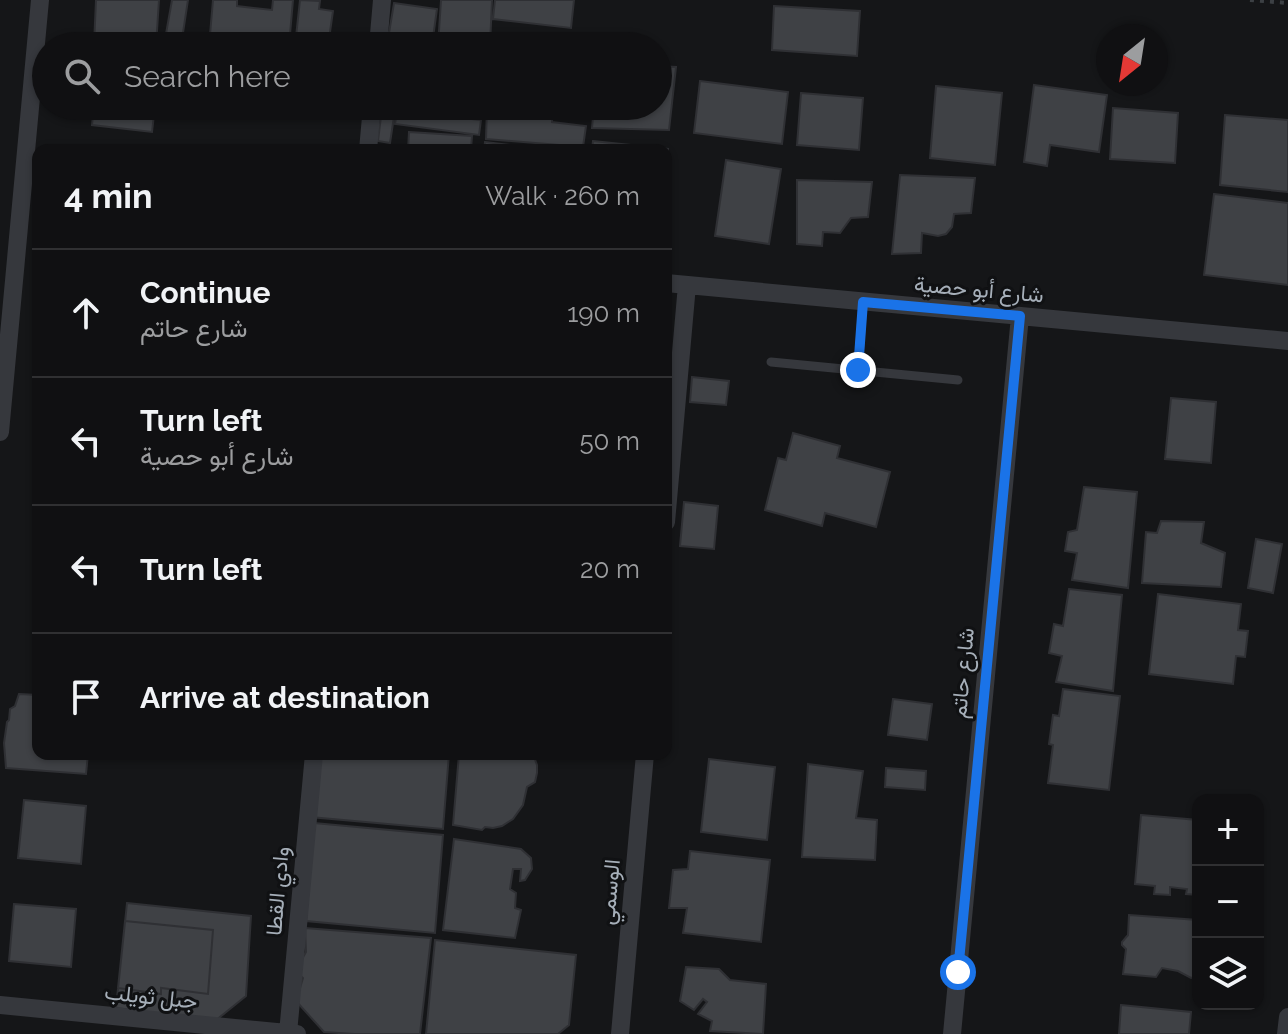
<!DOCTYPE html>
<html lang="en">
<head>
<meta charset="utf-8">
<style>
  body { margin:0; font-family:Raleway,Vazirmatn,sans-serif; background:#1e1e20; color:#f1f3f6 }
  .controls { position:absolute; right:24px; bottom:24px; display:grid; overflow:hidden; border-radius:16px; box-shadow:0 2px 6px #0004 }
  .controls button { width:72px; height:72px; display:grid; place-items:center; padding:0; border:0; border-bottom:2px solid #303032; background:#101012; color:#f1f3f6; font:40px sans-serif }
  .compass { position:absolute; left:1096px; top:24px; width:72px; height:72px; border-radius:50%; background:#101012; box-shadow:0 2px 6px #0004; rotate:210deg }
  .stop { position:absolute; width:24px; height:24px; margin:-18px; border:6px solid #1a73e8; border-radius:50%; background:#fff }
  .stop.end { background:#1a73e8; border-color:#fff; box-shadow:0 2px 8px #0008 }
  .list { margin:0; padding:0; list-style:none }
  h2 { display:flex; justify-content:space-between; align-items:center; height:104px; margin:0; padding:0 32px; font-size:34px }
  h2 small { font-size:26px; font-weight:400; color:#9c9d9f }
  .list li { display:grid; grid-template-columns:52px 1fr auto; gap:24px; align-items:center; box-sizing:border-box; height:128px; padding:0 32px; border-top:2px solid #303032 }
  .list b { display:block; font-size:30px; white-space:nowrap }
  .list p { margin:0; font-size:26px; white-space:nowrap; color:#9c9d9f }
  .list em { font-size:26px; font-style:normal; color:#9c9d9f }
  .icon { flex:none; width:44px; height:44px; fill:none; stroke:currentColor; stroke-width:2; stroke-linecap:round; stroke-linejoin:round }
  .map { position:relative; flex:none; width:1288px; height:1034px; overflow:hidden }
  .search { position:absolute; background:#101012; box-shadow:0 2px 6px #0004; left:32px; top:32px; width:640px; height:88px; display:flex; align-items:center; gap:20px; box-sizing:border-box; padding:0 28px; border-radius:44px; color:#9c9d9f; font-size:30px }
  .panel { position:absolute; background:#101012; box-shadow:0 2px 6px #0004; left:32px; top:144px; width:640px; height:616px; border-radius:16px }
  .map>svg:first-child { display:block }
</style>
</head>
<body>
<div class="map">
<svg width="1288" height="1034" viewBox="0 0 1288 1034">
  <rect width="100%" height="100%" fill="#151618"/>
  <path fill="#3f4145" stroke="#2f3034" stroke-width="2" d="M96 0H159L156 46 94 45Z
    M172 0H188L181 46 164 45Z
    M213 0H237V6L272 10 273 0H293L289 46H209Z
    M300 0 320 1 319 9 333 11 328 46H295Z
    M441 0H492L490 46H438Z
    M495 0H574L571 28 493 19Z
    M394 3 437 9 432 45 383 46 385 32 389 33Z
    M774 6 860 11 857 56 772 50Z
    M491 42 538 46H491Z
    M658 66 676 67 669 130 592 128 594 106H658Z
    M700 81 788 92 782 144 694 133Z
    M1034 85 1107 95 1099 152 1050 145 1047 166 1024 162Z
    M936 86 1002 93 995 165 930 158Z
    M801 93 863 98 859 150 797 145Z
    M94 106H155L152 132 92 125Z
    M409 106H457L456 114Z
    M487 106 553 108 552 122 586 126 583 147 486 139Z
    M382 108 395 110 390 143 378 141Z
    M1113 108 1178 113 1175 163 1110 159Z
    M397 111 481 120 479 135 395 124Z
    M1225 115 1288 120V192L1220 185Z
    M409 132 472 136 471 150H408Z
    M593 141 668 149 666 176V150H592Z
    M485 142 552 150H484Z
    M726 160 781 169 769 244 715 236Z
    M900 175 975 178 971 213 954 214 952 227 946 234 938 236 922 233 921 253 892 254Z
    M797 180 872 182 868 217 851 218 840 233 823 232 822 246 797 244Z
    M1214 194 1288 203V285L1204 275Z
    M692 377 729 381 726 405 690 402Z
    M1171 398 1216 402 1211 463 1165 459Z
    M793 433 840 446 837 458 890 472 876 527 825 513 822 526 765 510 778 458 786 460Z
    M1084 487 1137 492 1128 588 1072 580 1077 553 1065 551 1068 532 1077 530Z
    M684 502 718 506 714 549 680 546Z
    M1161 521 1204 522 1201 543 1225 553 1221 587 1142 583 1146 532 1157 533Z
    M1256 539 1282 544 1273 593 1248 588Z
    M1069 589 1122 595 1113 691 1056 682 1062 656 1049 653 1054 624 1063 626Z
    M1158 594 1241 604 1238 630 1248 631 1245 657 1236 656 1233 684 1149 674Z
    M1063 689 1120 696 1109 790 1048 783 1053 745 1049 744 1053 715 1059 716Z
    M19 694 38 695V754H88L86 774 6 768 4 743 7 722 9 720 10 709 15 706Z
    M893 699 932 704 927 740 888 735Z
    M316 754H449L443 829 310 817Z
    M459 754H533L537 765V773L535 782 527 787 523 805 513 819 502 826 493 828 485 827 482 830 453 825Z
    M709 759 775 767 767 840 701 832Z
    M808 764 863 771 856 818 877 820 875 860 802 857Z
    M886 768 926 771 925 790 885 787Z
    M24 800 86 806 81 864 18 858Z
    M1141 815 1198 820V895L1186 894 1187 889 1170 887V895L1154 894 1155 886 1135 884Z
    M314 823 443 835 435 933 306 921Z
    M454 839 521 849 531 858 532 869 525 880 520 881 521 869H513L510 889 516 893 515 908 521 910 515 938 443 930Z
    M690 851 770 860 761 942 683 933 687 908H669L673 870 688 869Z
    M127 903 251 916 246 996 215 1021 116 1008Z
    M14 904 76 909 71 967 9 961Z
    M1129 915 1198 920V976L1191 978 1178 971 1162 968 1156 977 1123 974 1126 949 1122 945V942L1128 935Z
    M125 921 213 930 208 994 161 988V994L118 988Z
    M305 928 431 938 420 1034H354L324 1032 296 1001 303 978 295 971 306 952Z
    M435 940 576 955 569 1025 558 1034H426Z
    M686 967 719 969 730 980 766 984 763 1034 710 1031 712 1021 698 1014 707 1002 703 999 694 1010 680 1001Z
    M1198 1004H1243V1009Z
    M1121 1005 1191 1012 1189 1034H1119Z"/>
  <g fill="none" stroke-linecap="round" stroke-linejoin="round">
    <path stroke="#3c4044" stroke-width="4" stroke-dasharray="4 6" stroke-linecap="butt" d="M1250 0 1288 3"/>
    <path stroke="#36383d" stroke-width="9" d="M771 362 958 380
      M858 370 863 302"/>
    <path stroke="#36383d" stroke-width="18" d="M378 46 382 0
      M368 150 372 106
      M666 283 1288 341
      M0 432 40 0
      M666 522 687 285
      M0 1005 297 1034
      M288 1033 314 754
      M620 1034 645 754
      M952 1034 1020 316
      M1286 1034 1288 1017"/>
  </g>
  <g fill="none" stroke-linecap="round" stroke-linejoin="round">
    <path stroke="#1a73e8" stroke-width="10" d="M858 370 863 302 1020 316 958 972"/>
  </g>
  <g text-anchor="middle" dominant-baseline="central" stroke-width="6" stroke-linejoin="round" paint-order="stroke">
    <g font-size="22" fill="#a6afb9" stroke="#101113">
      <text transform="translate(979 289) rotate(5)">شارع أبو حصية</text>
      <text transform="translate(962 673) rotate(-85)">شارع حاتم</text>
      <text transform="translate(277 891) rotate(-85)">وادي القطا</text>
      <text transform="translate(609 892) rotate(-85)">الوسمي</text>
      <text transform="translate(151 996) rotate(6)">جبل ثويلب</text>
    </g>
  </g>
</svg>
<div class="controls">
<button>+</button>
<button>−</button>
<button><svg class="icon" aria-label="layers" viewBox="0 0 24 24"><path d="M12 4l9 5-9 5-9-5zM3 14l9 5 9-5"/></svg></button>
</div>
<svg class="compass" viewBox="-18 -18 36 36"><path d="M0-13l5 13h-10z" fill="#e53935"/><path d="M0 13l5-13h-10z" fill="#9c9d9f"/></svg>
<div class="stop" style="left:958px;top:972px"></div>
<div class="stop end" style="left:858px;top:370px"></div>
<div class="search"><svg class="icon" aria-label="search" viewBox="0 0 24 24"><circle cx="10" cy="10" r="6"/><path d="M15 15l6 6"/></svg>Search here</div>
<section class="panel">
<h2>4 min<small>Walk · 260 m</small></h2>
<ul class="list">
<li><svg class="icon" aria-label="ahead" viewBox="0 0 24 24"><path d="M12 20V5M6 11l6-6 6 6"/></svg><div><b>Continue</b><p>شارع حاتم</p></div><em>190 m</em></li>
<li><svg class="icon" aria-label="left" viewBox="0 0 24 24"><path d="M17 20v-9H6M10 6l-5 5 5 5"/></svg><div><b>Turn left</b><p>شارع أبو حصية</p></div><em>50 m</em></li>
<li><svg class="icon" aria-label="left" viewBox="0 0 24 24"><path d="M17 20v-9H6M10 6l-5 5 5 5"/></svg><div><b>Turn left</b></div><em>20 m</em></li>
<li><svg class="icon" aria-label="arrive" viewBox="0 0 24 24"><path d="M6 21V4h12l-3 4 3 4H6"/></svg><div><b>Arrive at destination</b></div></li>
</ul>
</section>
</div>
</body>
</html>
